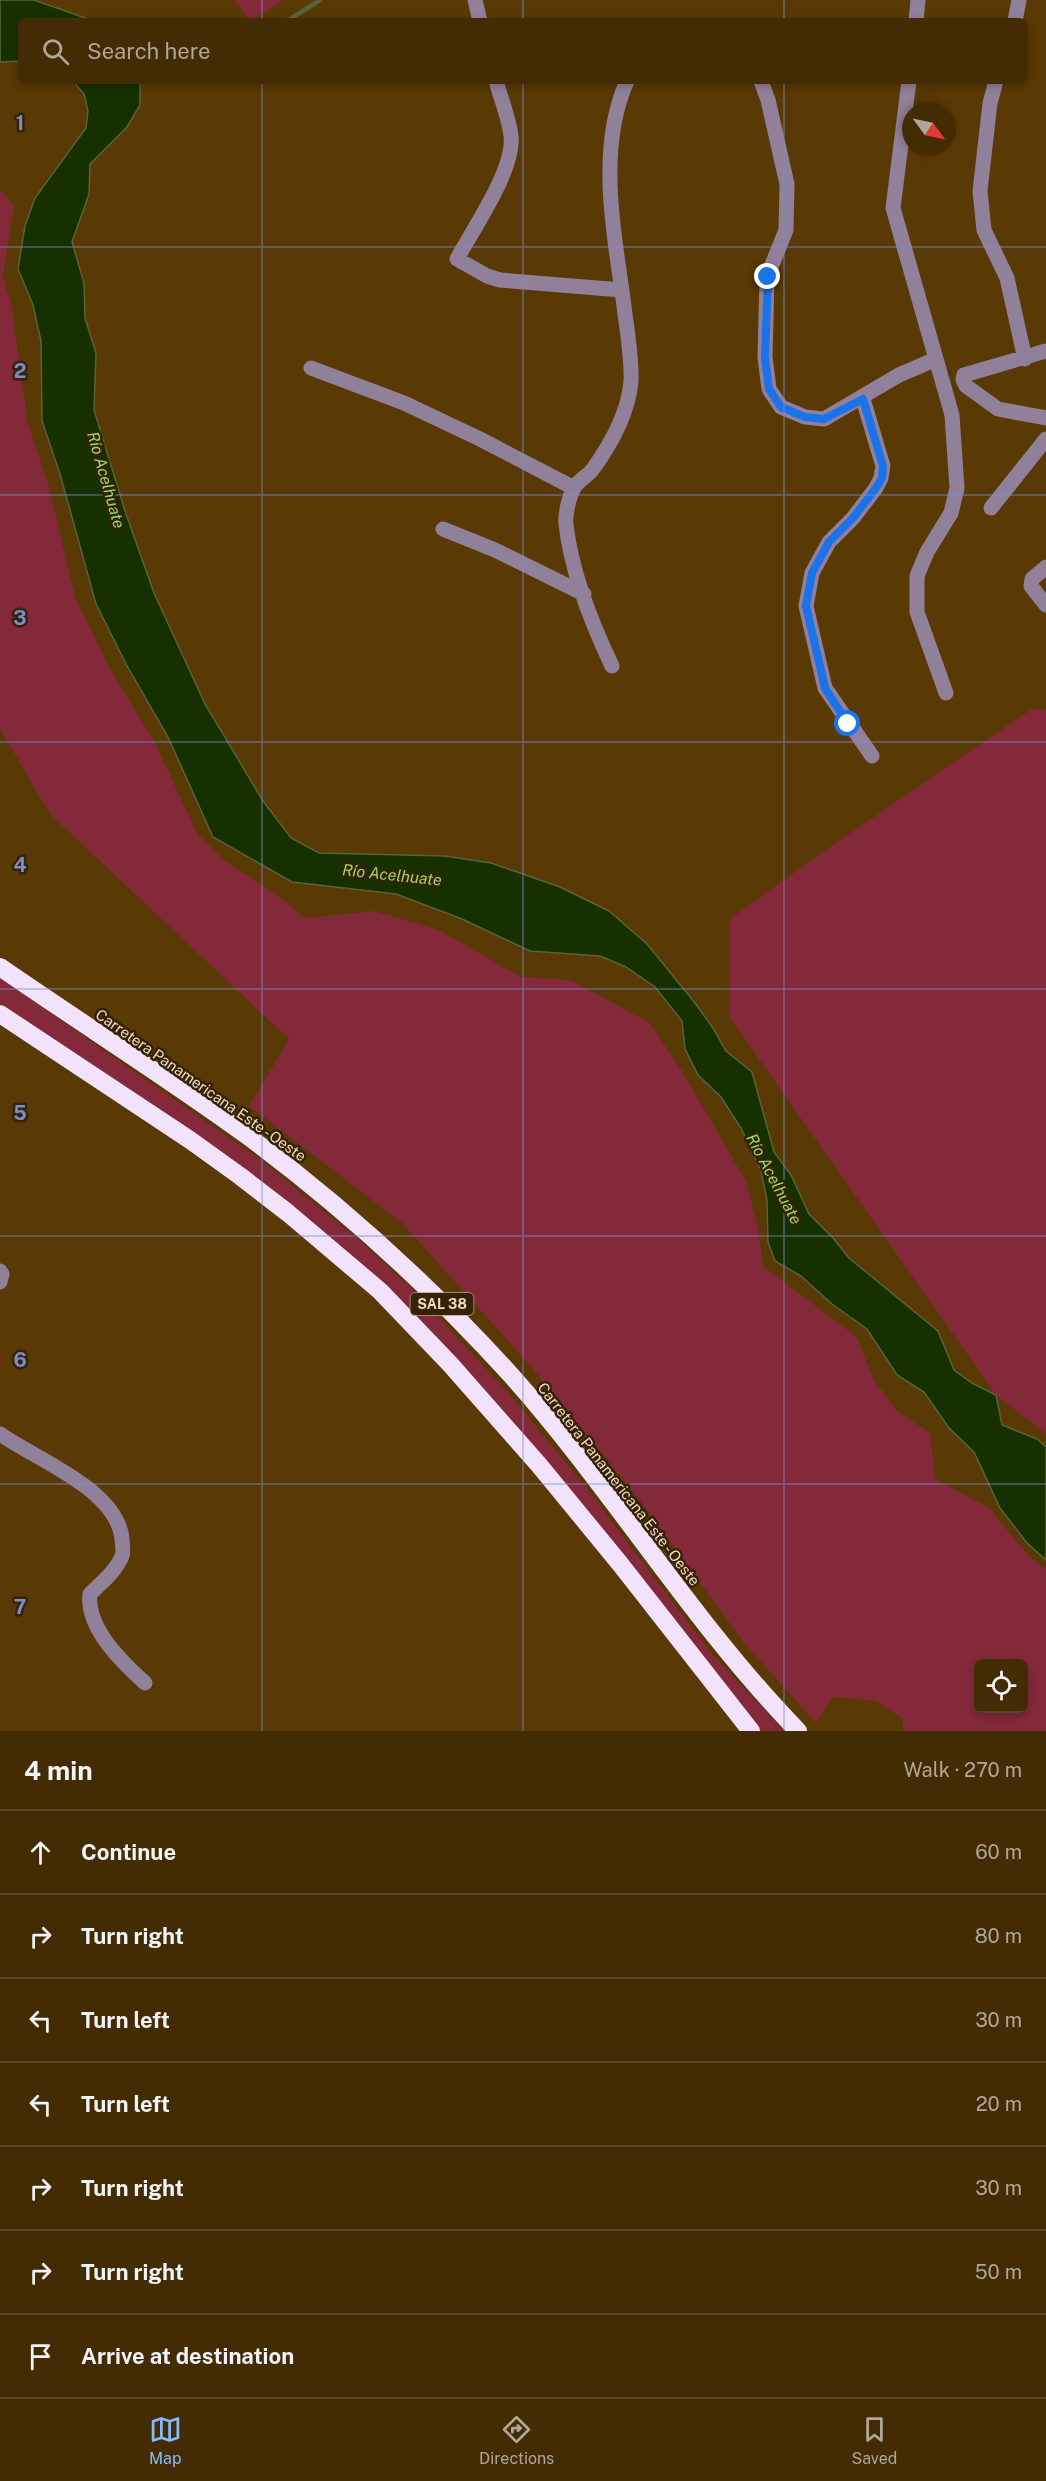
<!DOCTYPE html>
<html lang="en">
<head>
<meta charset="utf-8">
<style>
  body { margin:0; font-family:"Public Sans",sans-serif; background:#4d3712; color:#f1f3f6 }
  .controls { position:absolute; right:18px; bottom:18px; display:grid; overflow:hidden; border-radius:9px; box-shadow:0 3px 9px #0003 }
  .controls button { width:54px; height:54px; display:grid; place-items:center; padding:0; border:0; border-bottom:2px solid #5b4725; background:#432b03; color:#f1f3f6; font:30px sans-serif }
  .compass { position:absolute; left:902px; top:102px; width:54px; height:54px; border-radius:50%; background:#432b03; box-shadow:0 3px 9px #0003; rotate:123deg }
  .stop { position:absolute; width:18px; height:18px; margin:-14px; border:4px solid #1a73e8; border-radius:50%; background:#fff }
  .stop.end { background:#1a73e8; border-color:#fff; box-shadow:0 2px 6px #0008 }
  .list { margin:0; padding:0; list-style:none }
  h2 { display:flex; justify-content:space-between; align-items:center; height:78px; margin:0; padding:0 24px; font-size:26px }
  h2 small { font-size:20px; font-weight:400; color:#afa79a }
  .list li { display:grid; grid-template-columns:39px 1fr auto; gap:18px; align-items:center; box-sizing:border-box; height:84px; padding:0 24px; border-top:2px solid #5b4725 }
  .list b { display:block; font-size:22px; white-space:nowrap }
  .list em { font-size:20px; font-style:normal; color:#afa79a }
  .icon { flex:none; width:33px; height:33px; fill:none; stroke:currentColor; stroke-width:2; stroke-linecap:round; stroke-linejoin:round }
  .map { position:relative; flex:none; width:1046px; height:1731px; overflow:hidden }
  .search { position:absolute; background:#432b03; box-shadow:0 3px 9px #0003; left:18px; right:18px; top:18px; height:66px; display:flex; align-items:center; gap:15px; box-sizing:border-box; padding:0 21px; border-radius:9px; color:#afa79a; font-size:22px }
  .sheet { height:666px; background:#432b03 }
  nav { display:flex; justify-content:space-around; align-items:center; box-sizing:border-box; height:84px; border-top:2px solid #5b4725; background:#432b03; font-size:16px; color:#afa79a }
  nav a { display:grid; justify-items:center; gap:3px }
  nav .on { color:#85bbfb }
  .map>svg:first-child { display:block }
</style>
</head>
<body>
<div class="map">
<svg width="1046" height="1731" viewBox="0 0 1046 1731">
  <rect width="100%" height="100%" fill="#593904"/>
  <path fill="#83293a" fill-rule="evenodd" d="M234 0H282L254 21H250Z
    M0 190 14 205 3 275 12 308 28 423 48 484 76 599 109 667 155 743 198 835 221 858 285 901 304 918 374 911 439 930 521 977 571 980 650 1023 682 1071 746 1181 758 1228 763 1266 857 1337 873 1378 896 1410 930 1433 935 1479 989 1508 1030 1557 1046 1569V1731H903V1719L876 1701 833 1697 816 1723 744 1643 641 1502 529 1364 402 1223 249 1106 289 1039 50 814 0 729ZM978 1664H1024V1708H978Z
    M1033 708 1046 710V1434L996 1395 730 1018V919L824 851Z
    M0 978 260 1159 359 1240 412 1289 506 1390 586 1487 709 1650 784 1731H760L396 1299 65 1047 0 1003Z"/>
  <path fill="#173000" stroke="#596339" stroke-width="1.5" d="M0 0H34L94 21H21V61L0 62Z
    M73 81H140V105L127 127 90 164 89 194 72 242 84 283 85 318 96 353 94 410 125 511 154 593 205 704 263 801 291 838 319 853 445 856 491 863 560 887 609 911 647 944 695 1003 713 1028 726 1051 752 1072 774 1152 791 1175 809 1214 833 1238 849 1258 938 1331 954 1370 972 1383 996 1395 1002 1425 1037 1439 1046 1447V1560L1027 1543 1000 1508 974 1452 949 1428 924 1392 897 1375 867 1329 832 1304 801 1276 775 1261 768 1242 767 1200 761 1171 741 1128 721 1097 698 1075 685 1049 682 1021 655 987 626 967 600 956 530 951 462 919 396 894 292 882 213 837 168 737 127 666 96 604 60 474 42 421 41 341 33 305 18 269 25 226 35 198 86 128 88 111 84 94Z"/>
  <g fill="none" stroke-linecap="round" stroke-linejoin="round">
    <path stroke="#596339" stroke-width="4.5" d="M287 21 320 0
      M174 81H177"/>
    <path stroke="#91809a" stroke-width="15" d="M475 0 480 21
      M916 21 918 0
      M1015 21 1019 0
      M496 81C501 99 509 118 511 136 515 169 473 229 457 259L487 276 500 280 622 290
      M761 81 768 100 787 184 786 230 767 277 765 357 769 389 781 407 805 417 824 419 899 375 936 359
      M909 81 893 208 952 415 957 488 951 513 927 552 917 576V612L946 693
      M996 81 990 103 980 191 984 230 1007 278 1025 359
      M1046 351 964 375 963 380 966 386 998 409 1046 418
      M311 368 404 403 480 439 574 488
      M863 399 883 466 881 478 876 488 853 518 829 542 812 573 806 606 825 688 872 756
      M991 508 1046 439
      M443 529 495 550 584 594
      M1046 567 1032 579 1031 586 1046 605
      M612 666C592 624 571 571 566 524 565 515 569 496 574 488 577 481 588 476 593 469 611 444 628 413 631 382 632 360 628 337 625 314 616 239 595 153 627 81
      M0 1271 2 1274 0 1282
      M0 1434C37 1460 116 1489 122 1538 122 1543 124 1551 122 1556 116 1571 101 1583 90 1594 86 1628 122 1662 145 1683"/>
    <path stroke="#f2e2fb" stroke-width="18" d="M0 967C81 1023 165 1076 245 1134 341 1205 430 1286 510 1374 612 1488 691 1621 798 1731
      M0 1014 190 1140 240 1176 288 1213 380 1291 450 1364 539 1465 621 1565 751 1731"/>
  </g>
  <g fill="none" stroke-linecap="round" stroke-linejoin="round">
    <path stroke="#1a73e8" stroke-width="8" d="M768 277 765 357 769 389 781 407 805 417 824 419 863 399 883 466 882 478 876 488 853 518 829 542 812 573 806 606 825 688 848 724"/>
  </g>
  <path fill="none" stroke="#7d8dcc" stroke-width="1.5" stroke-opacity="0.55" d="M262 0V21M523 0V21M784 0V21M262 81V1731M523 81V1731M784 81V1731M0 247H1046M0 495H1046M0 742H1046M0 989H1046M0 1236H1046M0 1484H1046"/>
  <g text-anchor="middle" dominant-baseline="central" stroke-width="5" stroke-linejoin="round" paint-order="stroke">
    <rect fill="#352309" stroke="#baa487" stroke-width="1.5" x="410.5" y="1293" width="63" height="22" rx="4.5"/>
    <g font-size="14" font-weight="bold" fill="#f3dbbd">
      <text x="442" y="1304">SAL 38</text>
    </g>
    <g font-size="15" fill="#f3dbbd" stroke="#352309">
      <text transform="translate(201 1085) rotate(35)">Carretera Panamericana Este - Oeste</text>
      <text transform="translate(619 1484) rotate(52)">Carretera Panamericana Este - Oeste</text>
    </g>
    <g font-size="16" font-style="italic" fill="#99d965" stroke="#352309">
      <text transform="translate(106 480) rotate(74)">Río Acelhuate</text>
      <text transform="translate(392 875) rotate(6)">Río Acelhuate</text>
      <text transform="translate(774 1179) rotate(62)">Río Acelhuate</text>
    </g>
  </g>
  <g font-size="20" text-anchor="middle" font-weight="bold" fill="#7d8dcc" stroke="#352309" stroke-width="5" stroke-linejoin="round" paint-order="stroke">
    <text x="20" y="130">1</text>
    <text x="20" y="378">2</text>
    <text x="20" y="625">3</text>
    <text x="20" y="872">4</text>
    <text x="20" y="1120">5</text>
    <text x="20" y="1367">6</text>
    <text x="20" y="1614">7</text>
  </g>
</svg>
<div class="controls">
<button><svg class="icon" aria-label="locate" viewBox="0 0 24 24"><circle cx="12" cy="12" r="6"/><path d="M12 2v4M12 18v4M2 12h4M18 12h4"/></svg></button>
</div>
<svg class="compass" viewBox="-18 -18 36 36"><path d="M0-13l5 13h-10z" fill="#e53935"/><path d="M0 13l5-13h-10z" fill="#afa79a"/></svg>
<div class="stop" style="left:848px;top:724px"></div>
<div class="stop end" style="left:768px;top:277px"></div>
<div class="search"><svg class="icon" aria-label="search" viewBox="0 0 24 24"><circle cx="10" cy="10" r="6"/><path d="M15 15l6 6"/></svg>Search here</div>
</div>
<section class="sheet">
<h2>4 min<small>Walk · 270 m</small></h2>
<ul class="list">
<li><svg class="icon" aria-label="ahead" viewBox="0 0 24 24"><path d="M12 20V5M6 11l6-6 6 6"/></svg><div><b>Continue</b></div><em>60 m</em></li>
<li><svg class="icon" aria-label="right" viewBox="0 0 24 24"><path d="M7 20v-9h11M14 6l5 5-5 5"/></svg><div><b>Turn right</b></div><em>80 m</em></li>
<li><svg class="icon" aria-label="left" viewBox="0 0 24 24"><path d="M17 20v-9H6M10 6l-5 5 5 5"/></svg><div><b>Turn left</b></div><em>30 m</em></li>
<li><svg class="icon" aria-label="left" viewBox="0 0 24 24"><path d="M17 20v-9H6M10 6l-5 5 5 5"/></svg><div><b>Turn left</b></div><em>20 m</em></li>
<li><svg class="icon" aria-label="right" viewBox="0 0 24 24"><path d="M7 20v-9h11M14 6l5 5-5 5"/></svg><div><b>Turn right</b></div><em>30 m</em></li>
<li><svg class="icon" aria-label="right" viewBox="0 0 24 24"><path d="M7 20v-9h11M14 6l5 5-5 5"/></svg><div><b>Turn right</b></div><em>50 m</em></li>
<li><svg class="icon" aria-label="arrive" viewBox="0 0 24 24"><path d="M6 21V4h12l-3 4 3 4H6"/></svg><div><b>Arrive at destination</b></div></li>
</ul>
</section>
<nav>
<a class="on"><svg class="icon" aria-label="map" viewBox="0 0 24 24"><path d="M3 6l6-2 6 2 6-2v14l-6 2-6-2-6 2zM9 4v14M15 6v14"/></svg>Map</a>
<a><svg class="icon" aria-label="directions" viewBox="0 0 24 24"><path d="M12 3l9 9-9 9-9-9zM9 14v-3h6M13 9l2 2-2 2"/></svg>Directions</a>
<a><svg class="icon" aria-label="saved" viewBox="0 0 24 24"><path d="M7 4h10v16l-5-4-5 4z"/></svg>Saved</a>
</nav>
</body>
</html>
